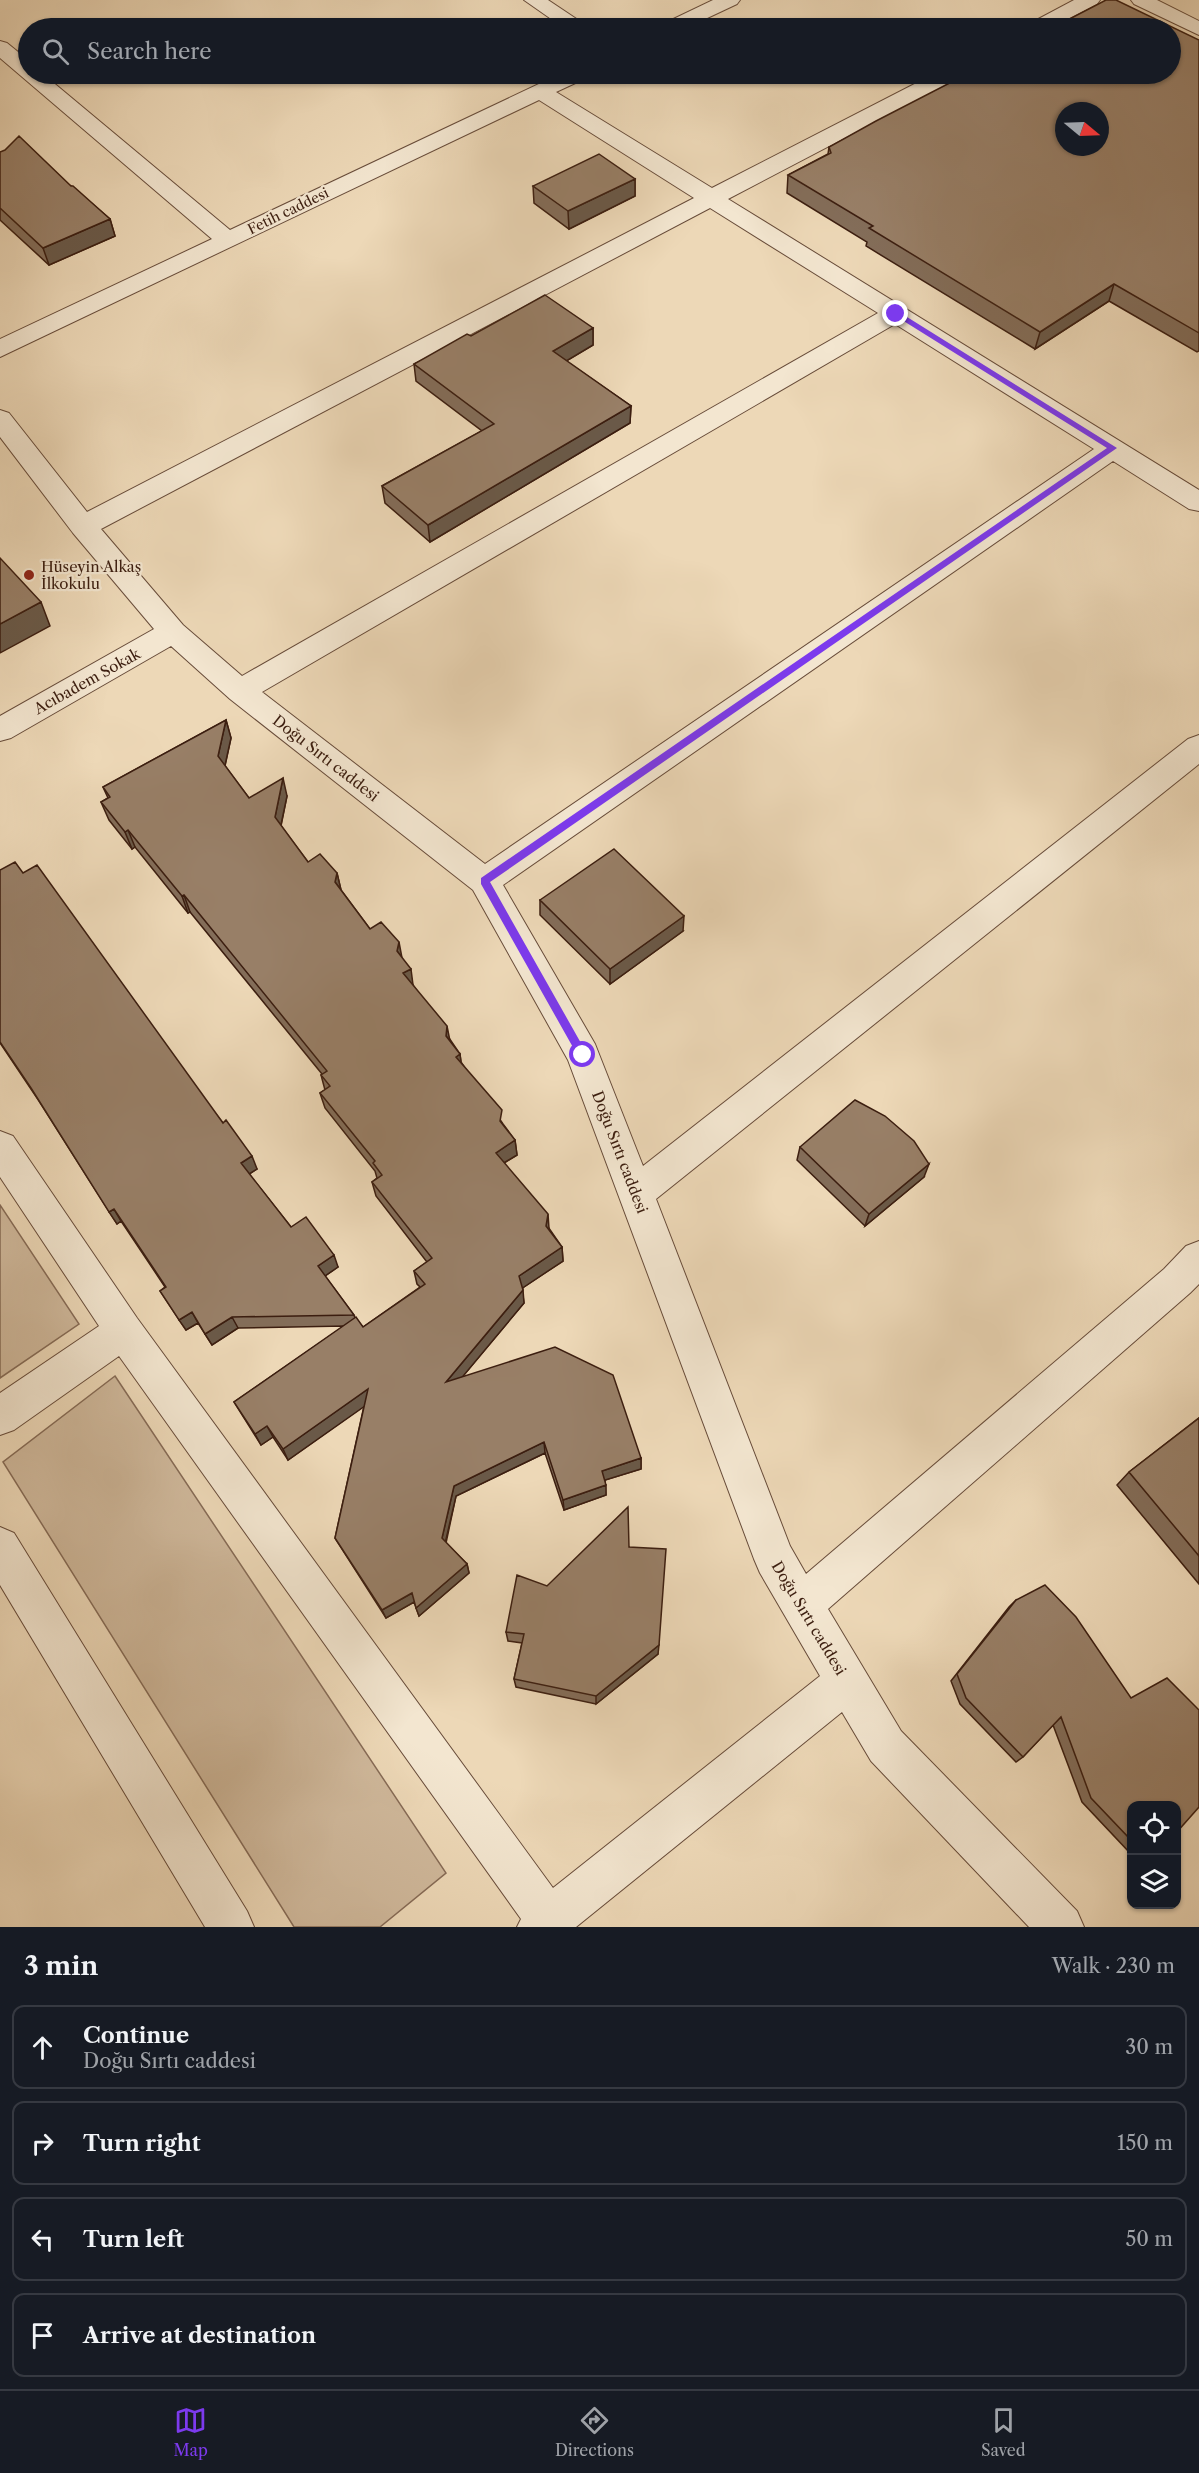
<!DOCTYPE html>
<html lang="en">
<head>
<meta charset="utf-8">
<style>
  body { margin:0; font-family:"Libre Caslon Text",serif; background:#20242c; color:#f1f3f6 }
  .controls { position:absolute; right:18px; bottom:18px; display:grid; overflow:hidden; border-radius:12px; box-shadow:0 2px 4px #0004 }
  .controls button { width:54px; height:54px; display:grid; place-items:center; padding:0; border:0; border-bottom:2px solid #363941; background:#171b24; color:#f1f3f6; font:30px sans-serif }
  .compass { position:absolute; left:1055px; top:102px; width:54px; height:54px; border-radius:50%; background:#171b24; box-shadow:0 2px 4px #0004; rotate:109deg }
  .stop { position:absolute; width:18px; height:18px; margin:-14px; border:4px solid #7c3aed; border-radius:50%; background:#fff }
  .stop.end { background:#7c3aed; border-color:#fff; box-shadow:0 2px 6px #0008 }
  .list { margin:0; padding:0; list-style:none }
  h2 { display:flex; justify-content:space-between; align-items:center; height:78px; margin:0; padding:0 24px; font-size:26px }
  h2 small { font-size:20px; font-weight:400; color:#9ea1a6 }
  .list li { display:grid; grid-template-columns:39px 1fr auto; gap:18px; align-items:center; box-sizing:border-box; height:84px; margin:0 12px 12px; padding:0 12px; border:2px solid #363941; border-radius:12px }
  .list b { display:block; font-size:22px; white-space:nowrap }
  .list p { margin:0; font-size:20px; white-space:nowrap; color:#9ea1a6 }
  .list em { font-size:20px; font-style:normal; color:#9ea1a6 }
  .icon { flex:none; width:33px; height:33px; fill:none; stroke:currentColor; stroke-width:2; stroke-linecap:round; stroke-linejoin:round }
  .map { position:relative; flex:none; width:1199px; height:1927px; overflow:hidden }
  .search { position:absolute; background:#171b24; box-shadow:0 2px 4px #0004; left:18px; right:18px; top:18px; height:66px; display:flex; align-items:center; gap:15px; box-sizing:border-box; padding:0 21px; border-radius:33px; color:#9ea1a6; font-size:22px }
  .sheet { height:462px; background:#171b24 }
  nav { display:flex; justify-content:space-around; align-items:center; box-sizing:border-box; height:84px; border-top:2px solid #363941; background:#171b24; font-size:16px; color:#9ea1a6 }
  nav a { display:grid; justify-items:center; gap:3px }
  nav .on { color:#7c3aed }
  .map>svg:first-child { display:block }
</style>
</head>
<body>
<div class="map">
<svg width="1199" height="1927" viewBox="0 0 1199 1927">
  <rect width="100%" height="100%" fill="#edd8b7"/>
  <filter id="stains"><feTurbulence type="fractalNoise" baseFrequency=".00333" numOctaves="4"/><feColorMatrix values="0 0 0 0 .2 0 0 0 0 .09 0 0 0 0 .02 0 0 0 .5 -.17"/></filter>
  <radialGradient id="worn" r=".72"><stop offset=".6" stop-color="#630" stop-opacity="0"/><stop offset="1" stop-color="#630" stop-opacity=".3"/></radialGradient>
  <path fill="#cfb89b" stroke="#866b56" stroke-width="1.5" d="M0 1205 79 1324 0 1378Z
    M115 1376 446 1873 380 1927H294L3 1462Z"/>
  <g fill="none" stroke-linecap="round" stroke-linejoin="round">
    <g stroke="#684c3a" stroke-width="2">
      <path id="minor" d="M524 0H548L584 24 587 28H564Z
        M713 0H740L737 4 686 28H660L663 24Z
        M1074 0H1100L1097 4 1051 28H1026L1029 24Z
        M1131 0H1157L1199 21V35L1134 4Z
        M0 41 7 43 28 60V74H43L230 230 560 74H587L584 79 556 92 712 188 934 74H959L957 79 728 199 1199 490V511L1189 509 1113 461 503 885 595 1044 643 1166 1188 739 1199 735V764L656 1199 790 1546 806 1574 1164 1269 1186 1246 1199 1241V1284L1190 1293 828 1609 901 1731 1077 1911 1084 1927H1029L871 1761 842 1712 576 1927H517L521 1919 119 1356 14 1430 0 1435V1393L99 1326 0 1177V1131L13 1136 137 1318 553 1888 820 1676 760 1573 754 1559 568 1060 473 890 230 699 171 646 11 738 0 741V716L154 629 73 533 0 437V410L9 413 87 512 694 198 539 100 0 357V339L212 239 0 58ZM710 208 878 313 242 676 183 625 101 529ZM895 324 1094 449 485 864 262 692Z
        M0 1527 14 1533 247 1911 254 1927H205L0 1585Z"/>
    </g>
    <use href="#minor" fill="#f3e6d0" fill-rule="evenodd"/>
  </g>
  <path fill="#836d59" stroke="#3c1e10" stroke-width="1.5" d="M1199 40V351L1197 352 1109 301 1035 349 866 246 867 242 787 193 788 175 828 154 829 147Z
    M0 152 71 186 110 219 115 236 49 265 0 220Z
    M635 179V196L569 229 534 203 533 186Z
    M593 328V345L566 361 631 406 630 423 430 542 385 503 382 486 482 431 416 381 414 364 471 336Z
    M226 720 231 738 225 766 249 798 287 796 281 826 308 862 337 873 341 890 370 929 401 957 413 985 460 1054 461 1062 503 1124 515 1140 517 1155 504 1163 562 1247 563 1261 522 1288 524 1303 463 1376 641 1458V1469L605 1480 606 1495 564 1510 545 1453 456 1496 446 1543 467 1564 469 1573 419 1616 414 1602 386 1618 335 1538 364 1406 288 1460 273 1437 261 1445 234 1402 344 1326 238 1328 212 1345 198 1323 186 1330 160 1291 165 1287 121 1221 117 1224 39 1101 0 1043V870L23 873 223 1123 257 1169 249 1174 291 1227 338 1267 325 1276 354 1315 355 1318 363 1327 420 1287 417 1284 414 1271 427 1262 376 1196 372 1182 377 1178 375 1171 325 1108 320 1093 325 1090 321 1075 322 1074 190 912 188 913 135 847 132 849 109 820 101 802 108 798 103 787Z
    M540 900 683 931 610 984 540 915Z
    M800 1147 924 1177 865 1226 797 1160Z
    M1199 1418V1584L1117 1485 1129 1472Z
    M629 1547 658 1654 596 1704 516 1687 514 1679 522 1643 508 1641 506 1632 547 1586Z
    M1016 1600 1131 1806V1854L1082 1802 1053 1725 1023 1757 1016 1762 960 1704 951 1681 1009 1607Z"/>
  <path fill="#6a5948" stroke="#3c1e10" stroke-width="1.5" d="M635 179V196L569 229 568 211Z
    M110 219 115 236 49 265 43 248Z
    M1114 284 1109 301 1035 349 1040 332Z
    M593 328V345L553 369V351Z
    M631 406 630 423 430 542 428 525Z
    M41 602 50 626 0 653V624Z
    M226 720 231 738 223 774 218 756Z
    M283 778 287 796 279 834 275 817Z
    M128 830 135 847 132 849 125 832Z
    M337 873 341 890 335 882Z
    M184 895 190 912 188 913 182 896Z
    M684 916 683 931 610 984V969Z
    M399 942 402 958 397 951Z
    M411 969 413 985 406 990 403 973Z
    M447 1026 450 1041 446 1036Z
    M460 1054 462 1070 456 1057Z
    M515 1140 517 1155 497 1167 496 1153Z
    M252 1156 257 1169 246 1176 241 1163Z
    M929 1164 924 1177 865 1226 869 1214Z
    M114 1209 121 1221 117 1224 109 1212Z
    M548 1214 549 1228 547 1239 546 1226Z
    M562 1247 563 1261 521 1289 519 1276Z
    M334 1255 338 1267 322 1278 318 1266Z
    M523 1290 524 1303 449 1393 446 1382Z
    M192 1312 198 1323 186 1330 179 1320Z
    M232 1317 238 1328 212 1345 205 1334Z
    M368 1389 372 1401 288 1460 283 1449Z
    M267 1426 273 1437 261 1445 255 1434Z
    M544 1442 545 1453 456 1496 444 1548 442 1538 454 1486Z
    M641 1458V1469L602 1481V1471Z
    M606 1485V1495L564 1510 563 1500Z
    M467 1564 469 1573 419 1616 416 1608Z
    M412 1593 416 1601 386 1618 382 1610Z
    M659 1645 658 1654 596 1704V1696Z"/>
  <path fill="#987f67" stroke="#3c1e10" stroke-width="1.5" fill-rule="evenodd" d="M1106 0H1116L1199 40V333L1114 284 1040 332 869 228 873 226 788 175 831 153 829 147 876 121 967 74H1170V28H1052ZM1064 111H1100V147H1064Z
    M19 136 71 186H73L110 219 43 248 0 208V152L5 150Z
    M599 154 635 179 568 211 533 186Z
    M545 295 593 328 553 351 631 406 428 525 382 486 494 424 414 364 467 334 471 336Z
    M0 558 41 602 0 624Z
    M226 720 218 756 249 798 283 778 275 817 308 862 320 854 337 873 335 882 370 929 381 922 399 942 397 951 411 969 403 973 447 1026 446 1036 460 1054 456 1057 502 1110 500 1121 515 1140 496 1153 548 1214 546 1226 562 1247 519 1276 523 1290 446 1382 555 1347 613 1375 641 1458 602 1471 606 1485 563 1500 544 1442 454 1486 442 1538 467 1564 416 1608 412 1593 382 1610 335 1538 368 1389 283 1449 267 1426 255 1434 234 1402 356 1317 363 1327 425 1284 414 1271 432 1258 372 1182 382 1175 373 1163 375 1161 320 1093 330 1086 321 1075 327 1071 184 895 182 896 128 830 125 832 101 802 110 797 103 787Z
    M614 849 684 916 610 969 540 900Z
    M15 862 23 873 37 865 223 1123 226 1120 252 1156 241 1163 291 1227 306 1217 334 1255 318 1266 354 1315 232 1317 205 1334 192 1312 179 1320 160 1291 166 1287 114 1209 109 1212 31 1088 0 1042V870Z
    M855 1100 885 1116 914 1141 929 1164 869 1214 800 1147Z
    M1199 1418V1556L1129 1472Z
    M628 1507 629 1547 666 1549 659 1645 596 1696 514 1679 524 1634 506 1632 517 1575 547 1586Z
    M1045 1585 1076 1617 1131 1698 1167 1678 1199 1710V1807L1176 1833V1806H1131V1840L1091 1798 1061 1717 1023 1757 966 1698 957 1674 1016 1600Z"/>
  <path fill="#7c3aed" d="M894 312H899L1117 448 490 882 586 1052V1058H579L481 884V878L1107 448 894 315Z"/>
  <circle fill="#8f2418" stroke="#f3e6d0" stroke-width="2" cx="29" cy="575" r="6"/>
  <g text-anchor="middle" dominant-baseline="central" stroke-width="4.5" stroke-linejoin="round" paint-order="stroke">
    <g font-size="14" fill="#3c1e10" stroke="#f3e6d0">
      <text transform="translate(288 211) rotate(-26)">Fetih caddesi</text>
    </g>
    <g font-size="15" fill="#3c1e10" stroke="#f3e6d0" text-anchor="start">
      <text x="41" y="566">Hüseyin Alkaş<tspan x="41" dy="17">İlkokulu</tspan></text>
    </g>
    <g font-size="15" fill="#3c1e10" stroke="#f3e6d0">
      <text transform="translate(87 681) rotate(-29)">Acıbadem Sokak</text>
      <text transform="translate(326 758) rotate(38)">Doğu Sırtı caddesi</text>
      <text transform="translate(620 1152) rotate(69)">Doğu Sırtı caddesi</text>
      <text transform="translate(809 1618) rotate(59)">Doğu Sırtı caddesi</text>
    </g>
  </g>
  <rect width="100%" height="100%" filter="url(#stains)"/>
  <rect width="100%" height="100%" fill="url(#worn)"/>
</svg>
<div class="controls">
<button><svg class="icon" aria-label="locate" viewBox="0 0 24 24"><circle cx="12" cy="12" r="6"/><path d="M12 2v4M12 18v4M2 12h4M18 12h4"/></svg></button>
<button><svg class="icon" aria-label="layers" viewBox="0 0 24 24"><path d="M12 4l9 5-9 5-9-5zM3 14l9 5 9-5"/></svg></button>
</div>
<svg class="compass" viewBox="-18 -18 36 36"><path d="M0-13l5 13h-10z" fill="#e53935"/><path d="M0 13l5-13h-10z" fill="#9ea1a6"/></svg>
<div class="stop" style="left:583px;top:1055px"></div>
<div class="stop end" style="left:896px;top:314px"></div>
<div class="search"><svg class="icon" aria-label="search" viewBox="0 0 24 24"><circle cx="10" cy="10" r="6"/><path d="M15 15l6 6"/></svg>Search here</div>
</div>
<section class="sheet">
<h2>3 min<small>Walk · 230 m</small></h2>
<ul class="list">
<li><svg class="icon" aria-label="ahead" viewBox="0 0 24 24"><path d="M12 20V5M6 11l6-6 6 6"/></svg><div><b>Continue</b><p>Doğu Sırtı caddesi</p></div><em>30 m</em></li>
<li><svg class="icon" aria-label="right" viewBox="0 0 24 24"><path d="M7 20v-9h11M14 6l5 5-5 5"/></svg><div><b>Turn right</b></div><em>150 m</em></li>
<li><svg class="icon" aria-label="left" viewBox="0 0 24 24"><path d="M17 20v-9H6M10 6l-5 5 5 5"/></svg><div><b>Turn left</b></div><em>50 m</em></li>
<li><svg class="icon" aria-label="arrive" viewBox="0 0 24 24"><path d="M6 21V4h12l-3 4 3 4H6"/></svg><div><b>Arrive at destination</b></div></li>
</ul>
</section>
<nav>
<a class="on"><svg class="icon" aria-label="map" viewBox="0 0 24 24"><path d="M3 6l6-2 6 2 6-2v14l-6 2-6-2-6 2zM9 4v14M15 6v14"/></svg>Map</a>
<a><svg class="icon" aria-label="directions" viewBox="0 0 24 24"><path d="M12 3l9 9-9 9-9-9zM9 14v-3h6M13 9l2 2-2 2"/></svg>Directions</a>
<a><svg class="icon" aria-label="saved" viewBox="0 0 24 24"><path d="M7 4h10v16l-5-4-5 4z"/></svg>Saved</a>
</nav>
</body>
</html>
